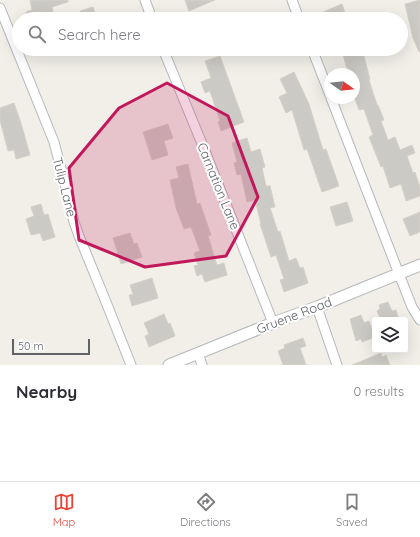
<!DOCTYPE html>
<html lang="en">
<head>
<meta charset="utf-8">
<style>
  body { margin:0; font-family:Quicksand,sans-serif; background:#f2f2f3; color:#2b2b33 }
  .controls { position:absolute; right:12px; bottom:12px; display:grid; overflow:hidden; border-radius:4px; box-shadow:0 4px 16px #0002 }
  .controls button { width:36px; height:36px; display:grid; place-items:center; padding:0; border:0; border-bottom:1px solid #e1e1e2; background:#fff; color:#2b2b33; font:20px sans-serif }
  .compass { position:absolute; left:324px; top:68px; width:36px; height:36px; border-radius:50%; background:#fff; box-shadow:0 4px 16px #0002; rotate:104deg }
  .scale { position:absolute; left:12px; bottom:10px; width:78px; box-sizing:border-box; padding-left:4px; border:2px solid #5f6368; border-top:0; font-size:11px; line-height:14px; white-space:nowrap; color:#5f6368; -webkit-text-stroke:3px #fff; paint-order:stroke }
  .list { margin:0; padding:0; list-style:none }
  h2 { display:flex; justify-content:space-between; align-items:center; height:52px; margin:0; padding:0 16px; font-size:17px }
  h2 small { font-size:13px; font-weight:400; color:#7c7c81 }
  .icon { flex:none; width:22px; height:22px; fill:none; stroke:currentColor; stroke-width:2; stroke-linecap:round; stroke-linejoin:round }
  .map { position:relative; flex:none; width:420px; height:365px; overflow:hidden }
  .search { position:absolute; background:#fff; box-shadow:0 4px 16px #0002; left:12px; right:12px; top:12px; height:44px; display:flex; align-items:center; gap:10px; box-sizing:border-box; padding:0 14px; border-radius:22px; color:#7c7c81; font-size:15px }
  .sheet { height:116px; background:#fff }
  nav { display:flex; justify-content:space-around; align-items:center; box-sizing:border-box; height:56px; border-top:1px solid #e1e1e2; background:#fff; font-size:11px; color:#7c7c81 }
  nav a { display:grid; justify-items:center; gap:2px }
  nav .on { color:#ea4335 }
  .map>svg:first-child { display:block }
</style>
</head>
<body>
<div class="map">
<svg width="420" height="365" viewBox="0 0 420 365">
  <rect width="100%" height="100%" fill="#f1efe8"/>
  <path fill="#cccac5" stroke="#d6d1c6" d="M30 0H68V2L52 7 54 16 44 19H28L26 12 32 10Z
    M185 0H215L189 11Z
    M420 0V52H419L413 38 405 4Z
    M342 4 347 19H325L323 12Z
    M93 7 97 19H83L80 11Z
    M346 49H362L370 79 369 80 377 105H378L384 120 381 121 388 140 395 137 400 150 412 145 415 153 407 156 413 173 415 172 420 187V196L406 201 401 184 390 188 383 166 381 167 369 137 373 135 364 109 359 110 354 96V74H348L342 50Z
    M220 56 244 122 221 131 218 122 220 121 210 91 205 93 201 82 211 78 205 61Z
    M294 72 309 104 323 150 326 149 339 186 322 192 307 149 304 150 292 110 286 113 279 97 287 93 280 79Z
    M14 103 21 123 30 155 16 159 14 150 8 151 0 120V108Z
    M168 124 173 138 164 141 168 155 152 160 143 132Z
    M247 138 251 152 260 149 265 167 262 168 266 186H270L275 207 270 208 278 232 280 231 289 261 296 258 300 268 303 267 308 283 284 292 280 280 284 279 276 255 271 257 260 224H261L255 200 247 202 241 174 237 175 234 163 237 162 232 143Z
    M188 164 197 204 200 203 211 235 208 236 217 265 224 263 227 275 205 282 202 274 197 276 194 266 198 265 194 253 200 251 191 227 184 229 176 208 170 180 179 178 176 167Z
    M347 202 353 221 336 226 330 207Z
    M41 204 44 215 48 214 55 237 43 241 40 233 31 235 26 219 34 216 31 207Z
    M420 212V232L410 236 403 219Z
    M130 233 134 244 137 243 142 257 121 264 113 238Z
    M152 278 158 298 132 306 129 295 133 294 130 285Z
    M388 302 392 311 396 310 399 320H381L377 311 380 309 379 305Z
    M164 314 168 324 170 323 175 336 149 347 145 336 149 334 144 323Z
    M361 315 364 323 369 321 375 337 362 342 361 339 356 341 350 319Z
    M303 338 306 346 300 348 306 365H283L278 351 285 348 284 345Z
    M381 353 382 357 386 355 390 365H352Z"/>
  <g fill="none" stroke-linecap="round" stroke-linejoin="round">
    <g stroke="#b5b8bc" stroke-width="11">
      <path id="minor" d="M145 0 152 19
        M292 0 299 19
        M0 8 54 142 69 199 74 222 79 236 104 297 131 365
        M163 49 205 151 273 323
        M312 49 330 95
        M331 98 399 274 412 307 420 320
        M317 307 337 365
        M198 353 202 365"/>
    </g>
    <g stroke="#b5b8bc" stroke-width="13">
      <path id="tertiary" d="M169 365 273 323 317 307 420 265"/>
    </g>
    <use href="#minor" stroke="#fff" stroke-width="9"/>
    <use href="#tertiary" stroke="#fff" stroke-width="11"/>
  </g>
  <path fill="#c2185b" fill-opacity="0.2" stroke="#c2185b" stroke-width="3" stroke-linejoin="round" d="M167 83 228 116 258 197 226 256 145 267 79 240 69 168 119 108Z"/>
  <g text-anchor="middle" dominant-baseline="central" stroke-width="4" stroke-linejoin="round" paint-order="stroke">
    <g font-size="13" fill="#5f6368" stroke="#fff">
      <text transform="translate(219 186) rotate(68)">Carnation Lane</text>
      <text transform="translate(65 187) rotate(76)">Tulip Lane</text>
      <text transform="translate(294 315) rotate(-21)">Gruene Road</text>
    </g>
  </g>
</svg>
<div class="controls">
<button><svg class="icon" aria-label="layers" viewBox="0 0 24 24"><path d="M12 4l9 5-9 5-9-5zM3 14l9 5 9-5"/></svg></button>
</div>
<svg class="compass" viewBox="-18 -18 36 36"><path d="M0-13l5 13h-10z" fill="#e53935"/><path d="M0 13l5-13h-10z" fill="#7c7c81"/></svg>
<div class="scale">50 m</div>
<div class="search"><svg class="icon" aria-label="search" viewBox="0 0 24 24"><circle cx="10" cy="10" r="6"/><path d="M15 15l6 6"/></svg>Search here</div>
</div>
<section class="sheet">
<h2>Nearby<small>0 results</small></h2>
<ul class="list">
</ul>
</section>
<nav>
<a class="on"><svg class="icon" aria-label="map" viewBox="0 0 24 24"><path d="M3 6l6-2 6 2 6-2v14l-6 2-6-2-6 2zM9 4v14M15 6v14"/></svg>Map</a>
<a><svg class="icon" aria-label="directions" viewBox="0 0 24 24"><path d="M12 3l9 9-9 9-9-9zM9 14v-3h6M13 9l2 2-2 2"/></svg>Directions</a>
<a><svg class="icon" aria-label="saved" viewBox="0 0 24 24"><path d="M7 4h10v16l-5-4-5 4z"/></svg>Saved</a>
</nav>
</body>
</html>
